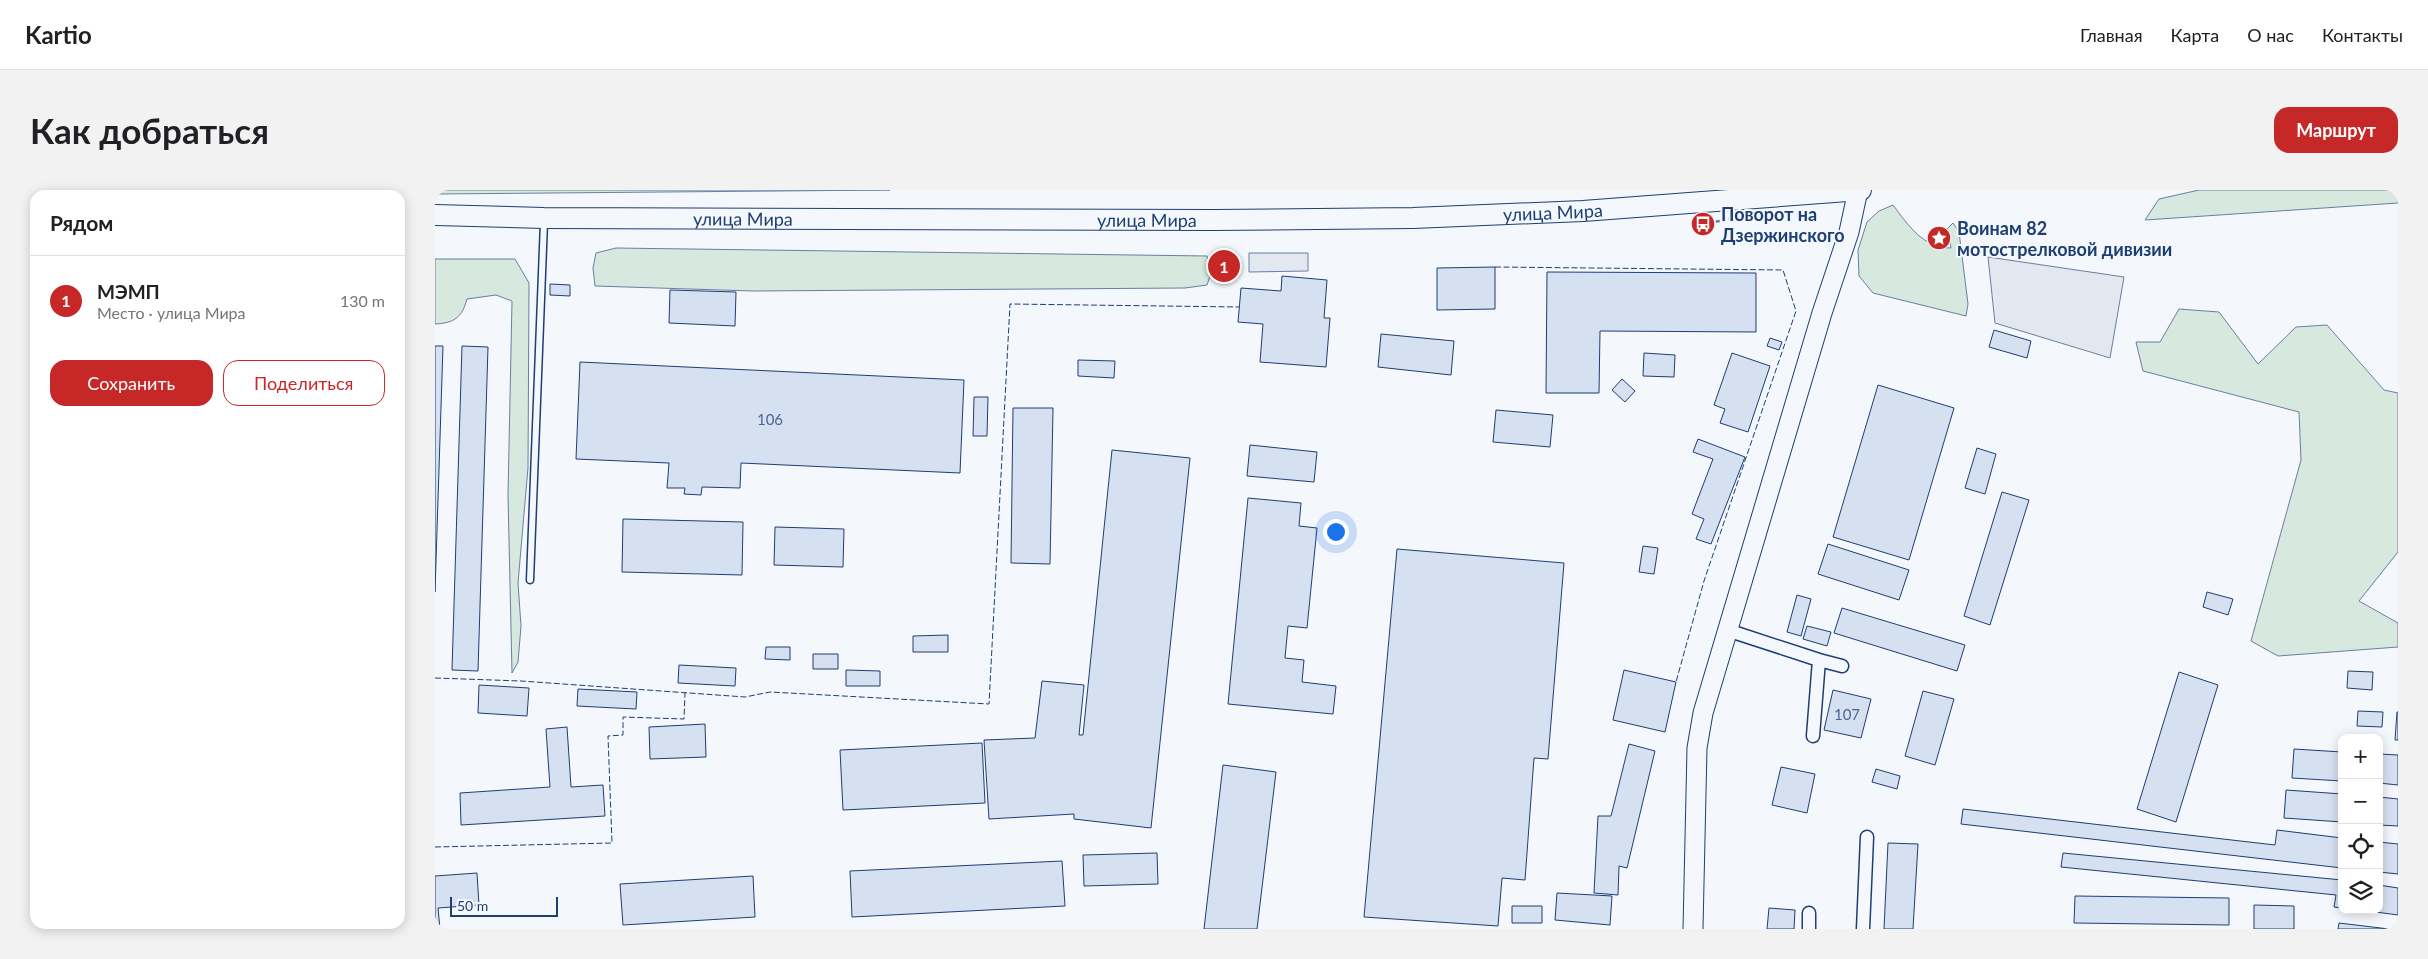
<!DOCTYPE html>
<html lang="ru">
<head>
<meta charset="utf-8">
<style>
  body { margin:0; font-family:Lato,sans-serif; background:#f2f2f2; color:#202124 }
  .controls { position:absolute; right:15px; bottom:15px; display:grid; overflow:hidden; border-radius:10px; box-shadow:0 2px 12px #0003 }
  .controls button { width:45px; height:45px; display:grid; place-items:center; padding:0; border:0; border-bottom:1px solid #e0e0e0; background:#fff; color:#202124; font:25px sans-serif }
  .scale { position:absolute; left:15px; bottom:12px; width:108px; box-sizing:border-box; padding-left:5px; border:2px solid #1d3f73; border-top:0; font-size:14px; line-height:18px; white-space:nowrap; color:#1d3f73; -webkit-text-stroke:4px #f4f7fb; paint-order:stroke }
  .you { position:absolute; left:900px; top:341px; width:18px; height:18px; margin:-12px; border:4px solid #fff; border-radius:50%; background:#1a73e8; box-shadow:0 0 0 8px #1a73e833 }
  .badge { display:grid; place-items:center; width:32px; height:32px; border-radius:50%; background:#c62828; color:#fff; font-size:16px; font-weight:700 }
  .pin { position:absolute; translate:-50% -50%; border:2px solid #fff; box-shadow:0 1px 5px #0006 }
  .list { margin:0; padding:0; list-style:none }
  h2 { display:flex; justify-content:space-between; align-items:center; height:65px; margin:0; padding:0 20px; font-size:21px }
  h2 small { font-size:16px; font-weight:400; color:#757577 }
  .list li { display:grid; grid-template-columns:32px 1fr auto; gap:15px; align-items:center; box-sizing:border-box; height:90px; padding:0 20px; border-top:1px solid #e0e0e0 }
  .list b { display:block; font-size:19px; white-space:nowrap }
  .list p { margin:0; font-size:16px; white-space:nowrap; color:#757577 }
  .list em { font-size:16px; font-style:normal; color:#757577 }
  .actions { display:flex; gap:10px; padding:15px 20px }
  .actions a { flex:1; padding:11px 0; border:1px solid #c62828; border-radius:15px; text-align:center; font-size:18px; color:#c62828 }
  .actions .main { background:#c62828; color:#fff }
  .icon { flex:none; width:28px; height:28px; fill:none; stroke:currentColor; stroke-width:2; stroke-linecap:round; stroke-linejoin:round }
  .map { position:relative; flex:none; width:1963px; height:739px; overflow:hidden; border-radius:15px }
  header { display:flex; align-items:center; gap:30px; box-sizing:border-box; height:70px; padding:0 25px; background:#fff; border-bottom:1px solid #e0e0e0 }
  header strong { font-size:24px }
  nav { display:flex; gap:28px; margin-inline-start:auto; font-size:18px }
  .intro { display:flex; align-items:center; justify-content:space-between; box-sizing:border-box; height:120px; padding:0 30px }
  h1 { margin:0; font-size:35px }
  .button { padding:12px 22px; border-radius:15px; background:#c62828; color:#fff; font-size:18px; font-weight:700 }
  main { display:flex; gap:30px; padding:0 30px }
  aside { flex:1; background:#fff; border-radius:15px; box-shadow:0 2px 12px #0003 }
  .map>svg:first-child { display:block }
</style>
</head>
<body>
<header>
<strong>Kartio</strong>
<nav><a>Главная</a><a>Карта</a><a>О нас</a><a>Контакты</a></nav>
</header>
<div class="intro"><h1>Как добраться</h1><a class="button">Маршрут</a></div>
<main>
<aside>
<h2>Рядом<small></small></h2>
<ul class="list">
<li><span class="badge">1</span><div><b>МЭМП</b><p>Место · улица Мира</p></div><em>130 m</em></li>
</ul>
<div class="actions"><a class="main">Сохранить</a><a>Поделиться</a></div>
</aside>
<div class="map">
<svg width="1963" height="739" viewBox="0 0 1963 739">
  <rect width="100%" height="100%" fill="#f4f7fb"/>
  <path fill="#d7e8df" stroke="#687fa3" d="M0 0H455L2 4Z
    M1764 0H1963V13L1710 30 1724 9Z
    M1458 15C1473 35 1488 58 1516 58L1512 39 1518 33 1524 42 1533 114 1531 126 1438 103 1424 86 1423 60 1432 32 1444 21Z
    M181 58 772 66 776 83 772 95 750 98 318 101 160 96 158 78 161 63Z
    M0 69H80L94 93 93 278 83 393 86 436 83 472 77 483 73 305 77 111 61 105 32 109C27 127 20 133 0 134Z
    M1744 119 1784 122 1823 174 1861 137 1892 135 1949 200 1963 203V362L1924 411 1963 433V457L1843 466 1816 451 1866 270 1864 222 1708 181 1701 152H1725Z"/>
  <path fill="#e3e8f0" stroke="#687fa3" d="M814 63H873V81L814 82Z
    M1553 67 1689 87 1675 168 1560 133Z"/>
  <path fill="#d5e0f0" stroke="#1d3f73" d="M1060 77V119L1002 120V78Z
    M1112 82 1321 83V142L1165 141 1164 203H1111Z
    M847 86 892 90 889 128H895L891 177 825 172 828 134 803 132 806 98 846 101Z
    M115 94 135 95V106L115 105Z
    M235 100 301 102 300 136 234 133Z
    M1559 140 1596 151 1592 168 1554 157Z
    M946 144 1019 151 1016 185 943 177Z
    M1335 148 1347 152 1344 160 1332 156Z
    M0 156H8L0 402Z
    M27 156 53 157 43 481 17 480Z
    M1209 163 1240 165 1239 187 1208 186Z
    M1297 163 1335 176 1313 242 1285 233 1290 219 1279 215Z
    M643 170 680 171 679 188 643 186Z
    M145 172 529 190 525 283 306 273 305 298 267 297 266 305 249 304 250 298H232L234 273 141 269Z
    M1187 189 1200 201 1190 212 1177 200Z
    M1443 195 1519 218 1474 370 1398 347Z
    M539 207H553L552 246H538Z
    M578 218H618L615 374 576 373Z
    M1061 220 1118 225 1115 257 1058 252Z
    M1263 249 1310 267 1276 354 1261 349 1269 329 1257 324 1278 269 1258 262Z
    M815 255 882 262 879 292 812 286Z
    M1542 258 1561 264 1550 304 1530 298Z
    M677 260 755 268 716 638 639 629V624L554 629 549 550 600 548 607 491 649 495 644 545H648Z
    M1567 302 1594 310 1555 435 1529 426Z
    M813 308 866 313 864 336 882 338 872 438 853 436 850 468 869 470 867 492 901 496 898 524 793 514Z
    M188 329 308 332 307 385 187 382Z
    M340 337 409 339 408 377 339 375Z
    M1393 354 1474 380 1464 410 1383 384Z
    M1208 356 1223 358 1219 384 1204 382Z
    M962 359 1129 373 1113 569 1099 568 1090 690 1067 688 1063 736 929 727Z
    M1772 402 1798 409 1793 425 1768 417Z
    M1362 405 1376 409 1366 446 1352 442Z
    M1407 418 1530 455 1522 481 1399 443Z
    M1372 436 1396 442 1392 456 1368 449Z
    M513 445V462H478V446Z
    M331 457H355V470L330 469Z
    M378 464H403V479H378Z
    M244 475 301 478 300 496 243 493Z
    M411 480 445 481V496H411Z
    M1189 480 1241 492 1230 542 1178 530Z
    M1913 481 1938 482 1937 500 1912 498Z
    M1744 482 1783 495 1741 632 1702 619Z
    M44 495 94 498 92 526 43 523Z
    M143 499 202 502 201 519 142 516Z
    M1398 500 1436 509 1426 548 1389 540Z
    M1488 501 1519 509 1500 575 1470 566Z
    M1923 521 1948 522 1947 537 1922 536Z
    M1962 522H1963V550H1960Z
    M270 534 271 567 215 569 214 537Z
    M132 537 136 597 168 595 170 626 26 635 25 603 115 597 111 539Z
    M547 553 550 613 408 620 405 560Z
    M1194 554 1220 561 1192 678 1184 676 1183 705 1159 703 1163 626H1176Z
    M1859 559 1907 562V591L1857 588Z
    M1944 564 1963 565V595L1944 593Z
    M788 575 841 582 822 739H769Z
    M1346 577 1380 584 1372 623 1337 615Z
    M1441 579 1465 586 1462 599 1437 592Z
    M1851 600 1907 604V632L1849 628Z
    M1944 607 1963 609V636L1944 635Z
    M1528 619 1840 655 1842 640 1907 648V678L1526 634Z
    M1944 652 1963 654V684L1944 682Z
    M1453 653 1483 654 1478 739H1449Z
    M722 663 723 694 649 696 648 665Z
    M1628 663 1907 690V718L1899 717 1901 705 1626 677Z
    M627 671 630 716 417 727 415 681Z
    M42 683 44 715 3 718 5 739H0V686Z
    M318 686 320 727 188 735 185 694Z
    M1944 695 1963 698V725L1926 720H1944Z
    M1122 703 1177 706 1175 735 1120 730Z
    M1640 706 1794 708V735L1639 733Z
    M1819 715 1859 716V739H1819Z
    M1077 716H1107V733H1077Z
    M1334 718 1360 720 1359 739H1332Z
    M1904 733 1954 739H1903Z"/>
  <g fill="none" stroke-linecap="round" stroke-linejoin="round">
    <g stroke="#1d3f73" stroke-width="9">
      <path id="lane" d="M95 390 109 32"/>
    </g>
    <g stroke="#1d3f73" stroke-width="15">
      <path id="street" d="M1292 440 1384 470 1407 476
        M1378 546 1384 470
        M1374 739V723
        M1428 739 1432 647"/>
    </g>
    <g stroke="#1d3f73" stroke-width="21">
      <path id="secondary" d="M1258 739 1262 558 1268 523 1387 123 1414 42 1423 0"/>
    </g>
    <g stroke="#1d3f73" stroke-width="22">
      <g id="primary">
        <path id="s1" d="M0 25 109 28 780 30 978 28 1148 21 1426 0"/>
      </g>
    </g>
    <path stroke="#5e769c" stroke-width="2.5" stroke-dasharray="4 2.5" stroke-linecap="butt" d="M1268 34 1306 27"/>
    <use href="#lane" stroke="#f4f7fb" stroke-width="6"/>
    <use href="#street" stroke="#f4f7fb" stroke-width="12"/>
    <use href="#secondary" stroke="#f4f7fb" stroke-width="19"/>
    <use href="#primary" stroke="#f4f7fb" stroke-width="20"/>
    <path stroke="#1d3f73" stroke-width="1" stroke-dasharray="6 2.5" stroke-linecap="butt" d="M1060 77 1348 80 1361 121 1269 391 1241 492
      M0 488 86 491 310 507 335 502 554 514 575 114 804 117
      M0 657 177 653 173 546 188 545V527L249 529 250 503"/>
  </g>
  <defs>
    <g id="bus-disc" transform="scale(1.25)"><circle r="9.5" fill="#c62828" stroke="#f4f7fb"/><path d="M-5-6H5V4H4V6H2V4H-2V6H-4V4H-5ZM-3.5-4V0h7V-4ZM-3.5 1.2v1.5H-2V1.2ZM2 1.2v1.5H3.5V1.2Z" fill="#fff"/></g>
    <g id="sight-disc" transform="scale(1.25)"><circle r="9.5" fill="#c62828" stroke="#f4f7fb"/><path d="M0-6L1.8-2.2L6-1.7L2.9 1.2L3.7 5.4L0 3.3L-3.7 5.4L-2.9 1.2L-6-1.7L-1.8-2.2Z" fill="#fff"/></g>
  </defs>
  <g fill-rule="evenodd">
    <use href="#bus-disc" x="1268" y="34"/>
    <use href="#sight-disc" x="1504" y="48"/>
  </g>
  <g text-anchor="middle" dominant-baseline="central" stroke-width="4" stroke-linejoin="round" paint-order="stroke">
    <g font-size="15" fill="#4b6792">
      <text x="335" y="229">106</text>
      <text x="1412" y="524">107</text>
    </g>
    <g font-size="18" fill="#1d3f73" stroke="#f4f7fb">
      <text stroke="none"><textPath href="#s1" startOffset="1118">улица Мира</textPath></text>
      <text stroke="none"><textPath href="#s1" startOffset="308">улица Мира</textPath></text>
      <text stroke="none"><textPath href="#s1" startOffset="712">улица Мира</textPath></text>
    </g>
    <g font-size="18" font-weight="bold" fill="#1d3f73" stroke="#f4f7fb" text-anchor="start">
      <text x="1286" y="24">Поворот на<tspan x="1286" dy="21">Дзержинского</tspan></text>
      <text x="1522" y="38">Воинам 82<tspan x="1522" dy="21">мотострелковой дивизии</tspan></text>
    </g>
  </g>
</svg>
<div class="controls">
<button>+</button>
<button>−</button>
<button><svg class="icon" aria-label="locate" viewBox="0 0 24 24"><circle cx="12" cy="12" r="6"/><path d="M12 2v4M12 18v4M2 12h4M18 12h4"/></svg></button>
<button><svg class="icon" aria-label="layers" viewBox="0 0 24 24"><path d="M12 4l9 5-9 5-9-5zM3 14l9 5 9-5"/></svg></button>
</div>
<div class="scale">50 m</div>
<div class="you"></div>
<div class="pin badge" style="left:789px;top:76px">1</div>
</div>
</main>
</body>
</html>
